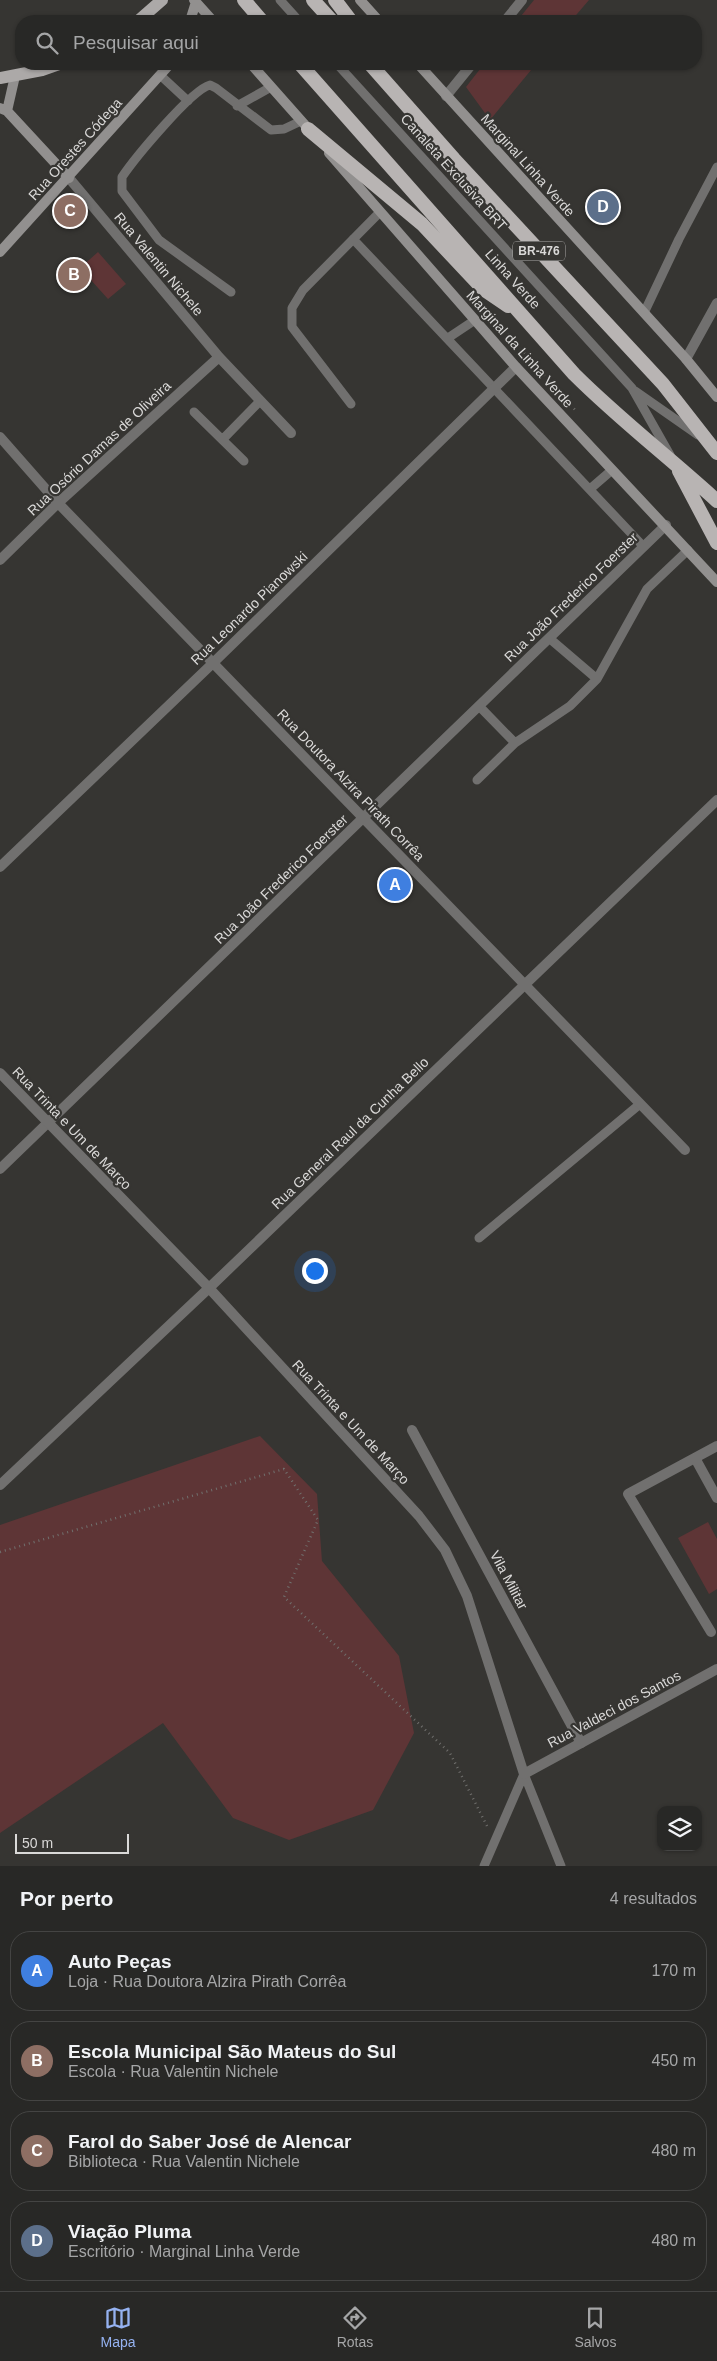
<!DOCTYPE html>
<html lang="pt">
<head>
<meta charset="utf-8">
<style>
  body { margin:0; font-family:Arial,sans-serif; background:#30302e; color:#f1f3f6 }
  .controls { position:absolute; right:15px; bottom:15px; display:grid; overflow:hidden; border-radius:10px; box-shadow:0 1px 4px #0004 }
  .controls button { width:45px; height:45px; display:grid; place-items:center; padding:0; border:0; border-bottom:1px solid #444443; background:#282826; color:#f1f3f6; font:25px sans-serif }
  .scale { position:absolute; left:15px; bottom:12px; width:114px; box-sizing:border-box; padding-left:5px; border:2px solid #dad9d8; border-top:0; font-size:14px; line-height:18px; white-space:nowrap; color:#dad9d8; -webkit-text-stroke:4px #363532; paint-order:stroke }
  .you { position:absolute; left:314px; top:1270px; width:18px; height:18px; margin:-12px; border:4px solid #fff; border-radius:50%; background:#1a73e8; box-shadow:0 0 0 8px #1a73e833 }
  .badge { display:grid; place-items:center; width:32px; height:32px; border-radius:50%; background:#95b2f1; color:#fff; font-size:16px; font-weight:700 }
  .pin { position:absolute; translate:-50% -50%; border:2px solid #fff; box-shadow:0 1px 5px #0006 }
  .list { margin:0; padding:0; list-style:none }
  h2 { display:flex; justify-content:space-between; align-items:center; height:65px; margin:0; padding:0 20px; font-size:21px }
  h2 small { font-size:16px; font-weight:400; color:#a5a6a7 }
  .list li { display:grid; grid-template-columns:32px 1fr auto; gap:15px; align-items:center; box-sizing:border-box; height:80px; margin:0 10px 10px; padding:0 10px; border:1px solid #444443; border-radius:20px }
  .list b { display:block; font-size:19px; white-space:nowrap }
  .list p { margin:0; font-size:16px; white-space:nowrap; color:#a5a6a7 }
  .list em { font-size:16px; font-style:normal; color:#a5a6a7 }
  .icon { flex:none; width:28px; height:28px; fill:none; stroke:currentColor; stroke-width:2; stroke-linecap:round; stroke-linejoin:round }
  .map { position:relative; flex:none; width:717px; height:1866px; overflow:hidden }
  .search { position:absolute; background:#282826; box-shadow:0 1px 4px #0004; left:15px; right:15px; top:15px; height:55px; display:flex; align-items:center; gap:12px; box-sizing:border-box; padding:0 18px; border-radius:20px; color:#a5a6a7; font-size:19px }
  .sheet { height:425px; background:#282826 }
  nav { display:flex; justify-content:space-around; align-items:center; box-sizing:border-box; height:70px; border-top:1px solid #444443; background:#282826; font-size:14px; color:#a5a6a7 }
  nav a { display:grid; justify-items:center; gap:2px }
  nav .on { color:#95b2f1 }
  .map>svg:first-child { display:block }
</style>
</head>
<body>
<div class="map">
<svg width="717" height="1866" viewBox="0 0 717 1866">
  <rect width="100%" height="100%" fill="#363532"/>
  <path fill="#5e3536" d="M534 0H589L571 21H517Z
    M484 64H536L490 120 466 87Z
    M98 252 126 284 108 299 80 268Z
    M260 1436 317 1494 322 1561 399 1656 414 1733 373 1810 289 1840 233 1818 163 1723 0 1833V1525Z
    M708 1522 717 1539V1589L709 1594 678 1538Z"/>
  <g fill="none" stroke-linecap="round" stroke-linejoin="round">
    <path stroke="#71706e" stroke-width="2.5" stroke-dasharray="1 4" stroke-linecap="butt" d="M484 308 577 412
      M0 1552 284 1469 318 1520 284 1597 450 1753 488 1828"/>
    <path stroke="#71706f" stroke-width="9" d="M280 0 299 21
      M337 64 632 388 670 455
      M160 75 188 101
      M237 106 271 87
      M353 239 643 546
      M231 292 159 240 122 191V177C135 158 191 90 210 85L216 88 271 130 284 129 301 121
      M644 313 679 239 717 167
      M448 338 475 320
      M635 391 698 435
      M351 404 292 327V308L303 290 380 212
      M194 412 244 461
      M223 439 260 401
      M590 489 612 470
      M549 638 597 679
      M479 706 515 743
      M477 780 515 743 570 706 597 679 647 589 688 550
      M479 1238 640 1104
      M524 1774 561 1866
      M484 1866 524 1774"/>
    <path stroke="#71706f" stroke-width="10" d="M505 21 522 0
      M446 96 472 64
      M69 178 219 357 291 433
      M686 359 717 303
      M0 437 58 503 685 1150
      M0 560 58 503 219 357
      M0 867 213 663 516 367
      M0 1169 666 525
      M412 1430 581 1743
      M695 1458 717 1498
      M0 1485 209 1288 717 800
      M711 1632 628 1494 717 1446"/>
    <path stroke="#71706f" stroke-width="10" d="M0 1073 209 1288 419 1516 445 1550 467 1596 524 1774 717 1669"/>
    <path stroke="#92908f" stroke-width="10" d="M194 0 213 21
      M360 0 379 21
      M190 21 196 2
      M251 64 313 134
      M418 64 686 359 717 397
      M0 108 7 111 69 178
      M7 111 15 76
      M329 153 516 367 717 582
      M0 252 170 64"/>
    <path stroke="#aca9a8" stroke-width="12" d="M138 21 162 0
      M0 78 42 70 59 64"/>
    <path stroke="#b8b4b3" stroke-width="14" d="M244 0 262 21
      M313 0 332 21
      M335 0 351 21
      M300 64 574 374C619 419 670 458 717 501
      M370 64 454 159 663 384 717 453
      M308 129 422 224 483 289 508 306
      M679 471 717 543"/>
  </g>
  <g text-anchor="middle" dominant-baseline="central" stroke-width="4.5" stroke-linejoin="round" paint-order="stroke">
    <rect fill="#363532" stroke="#a9a8a6" stroke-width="1" x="513" y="241.5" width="52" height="19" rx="4"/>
    <g font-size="12" font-weight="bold" fill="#dad9d8">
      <text x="539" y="251">BR-476</text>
    </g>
    <g font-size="14" fill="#dad9d8" stroke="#363532">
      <text transform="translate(75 149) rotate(-48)">Rua Orestes Códega</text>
      <text transform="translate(528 165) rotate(48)">Marginal Linha Verde</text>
      <text transform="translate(454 172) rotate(48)">Canaleta Exclusiva BRT</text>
      <text transform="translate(159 264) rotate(50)">Rua Valentin Nichele</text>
      <text transform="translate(513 279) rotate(48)">Linha Verde</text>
      <text transform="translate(520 349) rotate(48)">Marginal da Linha Verde</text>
      <text transform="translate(99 448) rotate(-43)">Rua Osório Damas de Oliveira</text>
      <text transform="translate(571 597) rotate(-44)">Rua João Frederico Foerster</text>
      <text transform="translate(249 608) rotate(-44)">Rua Leonardo Pianowski</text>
      <text transform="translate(351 785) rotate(46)">Rua Doutora Alzira Pirath Corrêa</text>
      <text transform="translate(281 879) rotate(-44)">Rua João Frederico Foerster</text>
      <text transform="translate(72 1128) rotate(46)">Rua Trinta e Um de Março</text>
      <text transform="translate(350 1133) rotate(-44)">Rua General Raul da Cunha Bello</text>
      <text transform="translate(351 1422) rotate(47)">Rua Trinta e Um de Março</text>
      <text transform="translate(509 1580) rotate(62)">Vila Militar</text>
      <text transform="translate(614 1709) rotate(-28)">Rua Valdeci dos Santos</text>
    </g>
  </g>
</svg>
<div class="controls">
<button><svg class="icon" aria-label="layers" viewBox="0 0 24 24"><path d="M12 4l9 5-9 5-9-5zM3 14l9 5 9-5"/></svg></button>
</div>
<div class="scale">50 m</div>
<div class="you"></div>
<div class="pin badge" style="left:395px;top:885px;background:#3f7fe0">A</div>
<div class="pin badge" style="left:74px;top:275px;background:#8d6e63">B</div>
<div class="pin badge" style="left:70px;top:211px;background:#8d6e63">C</div>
<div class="pin badge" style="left:603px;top:207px;background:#5c6f8a">D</div>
<div class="search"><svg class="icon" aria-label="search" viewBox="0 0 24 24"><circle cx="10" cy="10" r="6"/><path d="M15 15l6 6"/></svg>Pesquisar aqui</div>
</div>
<section class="sheet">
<h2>Por perto<small>4 resultados</small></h2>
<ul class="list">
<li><span class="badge" style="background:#3f7fe0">A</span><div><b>Auto Peças</b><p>Loja · Rua Doutora Alzira Pirath Corrêa</p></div><em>170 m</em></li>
<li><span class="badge" style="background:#8d6e63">B</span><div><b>Escola Municipal São Mateus do Sul</b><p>Escola · Rua Valentin Nichele</p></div><em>450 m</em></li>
<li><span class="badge" style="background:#8d6e63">C</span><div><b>Farol do Saber José de Alencar</b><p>Biblioteca · Rua Valentin Nichele</p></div><em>480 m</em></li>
<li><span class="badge" style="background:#5c6f8a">D</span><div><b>Viação Pluma</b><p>Escritório · Marginal Linha Verde</p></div><em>480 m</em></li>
</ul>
</section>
<nav>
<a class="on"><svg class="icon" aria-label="map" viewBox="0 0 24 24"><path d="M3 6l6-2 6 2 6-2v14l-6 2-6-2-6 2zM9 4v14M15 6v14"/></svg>Mapa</a>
<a><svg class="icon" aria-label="directions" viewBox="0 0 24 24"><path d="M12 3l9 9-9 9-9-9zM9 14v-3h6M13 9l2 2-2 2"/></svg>Rotas</a>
<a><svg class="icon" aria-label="saved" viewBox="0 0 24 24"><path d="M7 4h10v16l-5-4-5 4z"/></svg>Salvos</a>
</nav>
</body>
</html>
